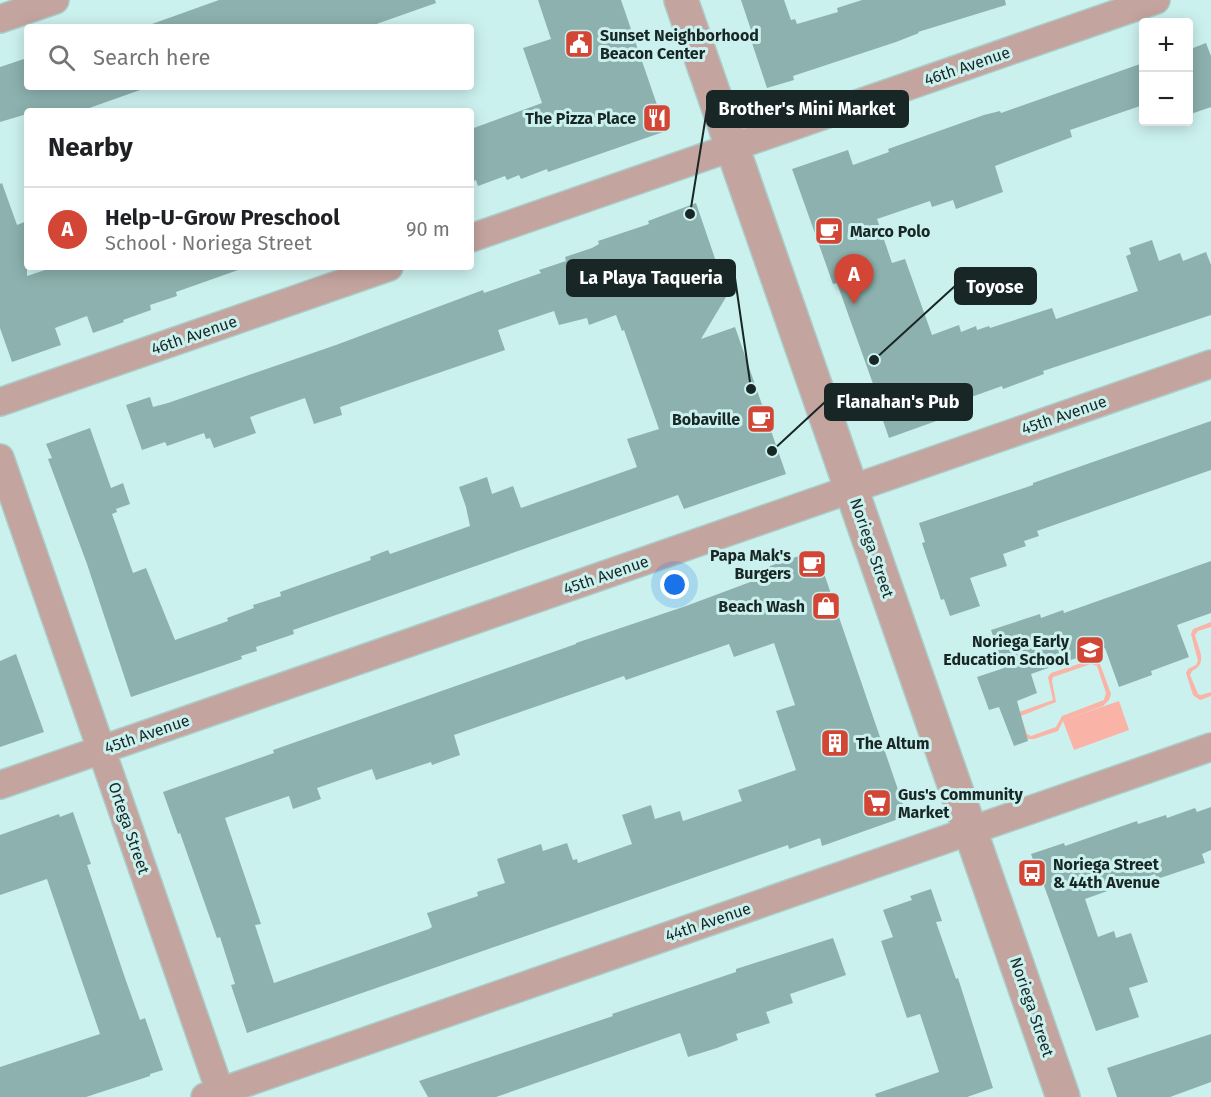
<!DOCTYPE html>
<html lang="en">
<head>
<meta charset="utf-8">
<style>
  body { margin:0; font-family:"Fira Sans",sans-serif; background:#f2f2f2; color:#202124 }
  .controls { position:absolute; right:18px; top:18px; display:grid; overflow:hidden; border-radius:6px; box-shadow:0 3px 15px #0003 }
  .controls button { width:54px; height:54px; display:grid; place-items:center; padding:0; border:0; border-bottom:2px solid #e0e0e0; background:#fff; color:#202124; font:30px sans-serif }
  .you { position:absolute; left:675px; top:585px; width:21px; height:21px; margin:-15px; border:4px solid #fff; border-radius:50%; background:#1a73e8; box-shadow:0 0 0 9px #1a73e833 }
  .badge { display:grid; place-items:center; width:39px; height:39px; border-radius:50%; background:#d34636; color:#fff; font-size:20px; font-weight:700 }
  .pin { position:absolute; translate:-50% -50px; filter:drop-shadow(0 2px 3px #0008) }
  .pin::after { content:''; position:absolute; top:32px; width:21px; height:18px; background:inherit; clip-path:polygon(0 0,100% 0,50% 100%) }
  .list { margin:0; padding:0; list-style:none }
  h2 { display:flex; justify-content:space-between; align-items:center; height:78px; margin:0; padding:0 24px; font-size:26px }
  h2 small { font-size:20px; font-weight:400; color:#757577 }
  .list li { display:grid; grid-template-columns:39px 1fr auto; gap:18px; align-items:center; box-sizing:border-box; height:84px; padding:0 24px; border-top:2px solid #e0e0e0 }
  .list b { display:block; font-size:22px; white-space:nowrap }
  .list p { margin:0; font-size:20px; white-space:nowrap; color:#757577 }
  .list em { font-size:20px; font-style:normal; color:#757577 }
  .icon { flex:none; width:33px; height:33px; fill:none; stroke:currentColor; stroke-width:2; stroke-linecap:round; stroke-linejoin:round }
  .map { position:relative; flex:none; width:1211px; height:1097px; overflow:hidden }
  .search { position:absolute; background:#fff; box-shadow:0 3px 15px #0003; left:24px; top:24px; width:450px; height:66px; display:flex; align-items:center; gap:15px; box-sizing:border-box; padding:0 21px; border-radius:6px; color:#757577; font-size:22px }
  .panel { position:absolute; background:#fff; box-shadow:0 3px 15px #0003; left:24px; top:108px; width:450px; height:162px; border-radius:6px }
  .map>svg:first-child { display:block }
</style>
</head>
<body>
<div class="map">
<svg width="1211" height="1097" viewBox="0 0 1211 1097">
  <rect width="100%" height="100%" fill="#cbf1ee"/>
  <path fill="#f9b3a7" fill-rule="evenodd" d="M1211 622V627L1198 631 1195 635C1198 649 1209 663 1192 671L1190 675 1198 694 1201 695 1211 692V696L1200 700 1193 695 1186 673 1188 669 1196 665 1198 661 1191 634 1193 629Z
    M1094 659 1100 664 1111 694 1109 700 1103 706 1064 720 1119 701 1129 730 1074 750 1063 721 1058 731 1034 739H1027L1019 712 1053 700 1048 677 1051 673ZM1091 664 1097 666 1106 693 1104 700 1062 716 1056 727 1031 736 1027 734 1021 716 1056 702 1052 681 1053 677Z"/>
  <path fill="#8cb1ae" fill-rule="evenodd" d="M219 0H435L436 3 368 27H152V24Z
    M538 0H621L666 131 548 172 547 169 521 179 519 175 507 180 505 176 478 186 476 180 471 182V129L542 103 523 48 551 39Z
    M741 0H784L791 20 795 19 797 24 838 12 837 8 862 0H1005L1006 5 918 32 919 33 896 42 793 76 794 80 767 88 752 43 755 42Z
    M1206 43 1211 56V107L1188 115V50Z
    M27 58V87H140V90L81 111H27V114L0 122V67Z
    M1143 63V105L1070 130 1072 137 995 166 1003 192 956 209 953 200 932 207 930 201 877 219 892 263 905 259 932 335 959 325 961 332 976 326 977 330 989 326 990 328 1052 308 1056 319 1138 291 1126 256 1131 254 1129 248 1152 240 1159 261 1180 253 1183 261 1206 252 1211 265V315L1043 371 1044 374 1003 389 1002 386 960 401 964 411 889 438 879 409H882L837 283 833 284 792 169 848 150 853 165 889 152 888 149 984 115 1000 111 1001 113Z
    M2 183 17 225 27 221V276L54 267H237L238 270 176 292 177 296 150 305 151 310 123 320 124 322 93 333 87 316 55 328 61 345 12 362 0 328V184Z
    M696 203 724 285 732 287 701 339 735 327 786 474 684 509 678 495 293 630 294 634 256 647 257 651 241 656 242 659 131 697 87 564 48 459 52 458 46 444 90 428 111 488 123 483 130 504 116 509 117 512 112 514 133 573 146 568 175 640 228 621 227 618 254 608 253 605 281 596 280 592 371 560 370 557 388 550 390 554 470 526 466 507 459 487 487 477 492 494 513 486 521 508 637 467 627 439 659 429 624 330 622 331 616 315 589 325 587 318 559 325 554 311 498 330 505 350 340 407 342 415 314 424 305 398 250 417 256 433 214 448 210 438 206 439 204 433 167 446 165 442 142 450 126 405 150 397 153 407 168 403 336 345 483 290 484 293 541 273 539 270 566 261 565 257 592 248 599 244 598 241 649 224 648 221Z
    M1211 421V470L1037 531 1039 536 1024 541 1026 546 1003 554 1007 566 970 578 980 606 950 616 944 599 941 600 922 543 925 542 919 523 1033 485V483L1090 463Z
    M816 550 907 816 822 846 820 838 789 849 788 845 247 1033 231 985 235 984 220 937 217 938 180 833 178 834 163 792 274 753 273 750 576 644V643L686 606 753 581 750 573ZM774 643 795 705 776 711 796 770 738 790 742 801 683 821 680 811 655 819 651 805 622 815 632 844 578 863 577 859 573 860 567 843 543 851 541 844 497 859 505 883 477 892 478 896 427 913 432 927 429 929 274 983 255 925 261 924 225 818 289 796 293 809 321 799 317 788 372 769 376 780 431 762 432 765 460 755 454 735 624 676 626 680 729 644 734 657Z
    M1211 561V613L1177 625 1189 657 1151 671 1152 675 1119 687 1105 648 1031 674 1037 693 1017 701 1028 741 1014 746 999 707 989 710 977 677 1004 668 991 630 1040 614 1041 618 1063 610 1064 613Z
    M16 654 44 732 0 747V661Z
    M1211 807V850L1202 854 1205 863 1157 879 1155 874 1085 899 1098 937 1114 931 1116 938 1131 933 1148 982 1129 988 1139 1017 1096 1031 1042 880H1040L1031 854 1064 843 1065 846 1137 821 1138 824 1166 815 1167 818 1195 808 1197 812Z
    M73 812 91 864 87 865 125 978 140 1020 145 1018 163 1070 150 1074V1076L86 1097H0V1067L100 1034 47 879 0 895V835L59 814 60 817Z
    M931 889 942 921 936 922 956 979 958 978 993 1088 967 1097H876L875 1094 939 1072 920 1014 907 1018 881 941 893 937 883 910 912 900 910 896Z
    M833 938 846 975 790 994 793 1003 766 1012 770 1023 736 1034 738 1040 717 1048 688 1057 680 1033 496 1097H428L419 1081 613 1016 612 1014 736 972V969Z
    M1211 1034V1082L1170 1097H1117L1107 1068Z"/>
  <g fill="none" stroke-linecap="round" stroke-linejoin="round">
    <g stroke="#abcdca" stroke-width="30">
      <path id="minor" d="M0 19 55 0
        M471 238 1156 0
        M0 402 389 267
        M0 458 222 1097
        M0 785 1211 364
        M205 1097 1211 747"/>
    </g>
    <g stroke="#abcdca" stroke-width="36">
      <path id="tertiary" d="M681 0 1063 1097"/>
    </g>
    <use href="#minor" stroke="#c4a49e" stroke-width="27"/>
    <use href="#tertiary" stroke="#c4a49e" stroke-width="33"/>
  </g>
  <defs>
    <g id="civic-square" transform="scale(1.5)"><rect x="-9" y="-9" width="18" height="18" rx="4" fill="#d34636" stroke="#cbf1ee"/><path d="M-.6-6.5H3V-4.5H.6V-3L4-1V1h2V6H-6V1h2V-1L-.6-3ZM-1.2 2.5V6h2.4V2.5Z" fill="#fff"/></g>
    <g id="restaurant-square" transform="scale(1.5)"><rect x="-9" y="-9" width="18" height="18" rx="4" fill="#d34636" stroke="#cbf1ee"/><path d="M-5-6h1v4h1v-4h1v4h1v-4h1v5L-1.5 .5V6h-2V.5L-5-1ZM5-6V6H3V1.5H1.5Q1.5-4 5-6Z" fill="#fff"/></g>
    <g id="cafe-square" transform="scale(1.5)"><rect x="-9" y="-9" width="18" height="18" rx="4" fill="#d34636" stroke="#cbf1ee"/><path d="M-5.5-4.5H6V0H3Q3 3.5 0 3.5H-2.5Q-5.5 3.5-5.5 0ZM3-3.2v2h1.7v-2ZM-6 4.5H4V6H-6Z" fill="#fff"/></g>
    <g id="shop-square" transform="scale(1.5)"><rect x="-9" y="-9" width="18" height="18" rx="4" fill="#d34636" stroke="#cbf1ee"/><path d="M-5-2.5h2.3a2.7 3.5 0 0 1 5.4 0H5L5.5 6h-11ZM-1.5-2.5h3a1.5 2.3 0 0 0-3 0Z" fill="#fff"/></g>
    <g id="school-square" transform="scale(1.5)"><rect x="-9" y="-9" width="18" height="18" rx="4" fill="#d34636" stroke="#cbf1ee"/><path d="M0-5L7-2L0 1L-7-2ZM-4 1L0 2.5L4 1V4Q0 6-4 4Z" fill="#fff"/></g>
    <g id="building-square" transform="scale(1.5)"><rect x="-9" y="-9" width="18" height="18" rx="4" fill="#d34636" stroke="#cbf1ee"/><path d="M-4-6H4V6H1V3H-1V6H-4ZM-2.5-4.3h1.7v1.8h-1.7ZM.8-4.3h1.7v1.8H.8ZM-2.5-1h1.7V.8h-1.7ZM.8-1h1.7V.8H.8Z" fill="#fff"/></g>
    <g id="supermarket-square" transform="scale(1.5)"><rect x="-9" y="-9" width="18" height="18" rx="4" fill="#d34636" stroke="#cbf1ee"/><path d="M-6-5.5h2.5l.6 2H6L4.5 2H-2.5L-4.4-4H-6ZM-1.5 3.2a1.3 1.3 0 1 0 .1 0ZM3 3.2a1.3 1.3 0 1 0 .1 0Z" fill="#fff"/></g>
    <g id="bus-square" transform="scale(1.5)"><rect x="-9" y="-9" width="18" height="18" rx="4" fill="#d34636" stroke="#cbf1ee"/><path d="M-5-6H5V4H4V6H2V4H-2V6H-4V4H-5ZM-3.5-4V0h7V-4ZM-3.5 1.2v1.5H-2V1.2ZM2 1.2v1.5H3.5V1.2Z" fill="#fff"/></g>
  </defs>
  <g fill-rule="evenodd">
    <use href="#civic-square" x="579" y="44"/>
    <use href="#restaurant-square" x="657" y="118"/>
    <use href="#cafe-square" x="829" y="231"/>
    <use href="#cafe-square" x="761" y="419"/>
    <use href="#cafe-square" x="812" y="564"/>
    <use href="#shop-square" x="826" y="606"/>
    <use href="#school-square" x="1090" y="650"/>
    <use href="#building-square" x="835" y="743"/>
    <use href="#supermarket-square" x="877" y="803"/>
    <use href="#bus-square" x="1032" y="873"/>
  </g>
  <g text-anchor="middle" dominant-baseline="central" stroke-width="6" stroke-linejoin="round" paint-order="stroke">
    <g font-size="16" font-weight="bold" fill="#182726" stroke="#cbf1ee" text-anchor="start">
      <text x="600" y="35">Sunset Neighborhood<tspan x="600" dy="18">Beacon Center</tspan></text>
      <text x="636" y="118" text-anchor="end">The Pizza Place</text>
      <text x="850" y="231">Marco Polo</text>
      <text x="740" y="419" text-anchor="end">Bobaville</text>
      <text x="791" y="555" text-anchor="end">Papa Mak's<tspan x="791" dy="18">Burgers</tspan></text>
      <text x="805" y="606" text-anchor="end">Beach Wash</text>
      <text x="1069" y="641" text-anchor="end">Noriega Early<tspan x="1069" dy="18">Education School</tspan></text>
      <text x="856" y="743">The Altum</text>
      <text x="898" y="794">Gus's Community<tspan x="898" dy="18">Market</tspan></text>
      <text x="1053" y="864">Noriega Street<tspan x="1053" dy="18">&amp; 44th Avenue</tspan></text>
    </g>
    <g font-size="16" fill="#182726" stroke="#cbf1ee">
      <text transform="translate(967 66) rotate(-19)">46th Avenue</text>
      <text transform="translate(194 335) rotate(-19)">46th Avenue</text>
      <text transform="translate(1064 415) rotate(-19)">45th Avenue</text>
      <text transform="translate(872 548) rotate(71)">Noriega Street</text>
      <text transform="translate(606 575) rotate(-19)">45th Avenue</text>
      <text transform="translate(147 734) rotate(-19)">45th Avenue</text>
      <text transform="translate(129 828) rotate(71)">Ortega Street</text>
      <text transform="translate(708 922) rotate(-19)">44th Avenue</text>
      <text transform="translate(1032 1007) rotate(71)">Noriega Street</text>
    </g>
  </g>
  <path fill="none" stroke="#182726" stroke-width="2" d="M690 214L707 109M751 389L735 278M874 360L955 286M772 451L825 402"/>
  <g fill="#182726" stroke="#cbf1ee" stroke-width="2">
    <circle cx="690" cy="214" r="6"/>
    <circle cx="751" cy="389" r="6"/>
    <circle cx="874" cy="360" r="6"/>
    <circle cx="772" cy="451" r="6"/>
  </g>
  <g fill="#182726" stroke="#182726" stroke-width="2">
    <rect x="707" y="91" width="201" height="36" rx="6"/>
    <rect x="567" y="260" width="168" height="36" rx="6"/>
    <rect x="955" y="268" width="81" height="36" rx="6"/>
    <rect x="825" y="384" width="147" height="36" rx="6"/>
  </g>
  <g font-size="18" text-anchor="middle" font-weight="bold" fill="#fff">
    <text x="807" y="115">Brother's Mini Market</text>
    <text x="651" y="284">La Playa Taqueria</text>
    <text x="995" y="293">Toyose</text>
    <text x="898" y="408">Flanahan's Pub</text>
  </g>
</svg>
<div class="controls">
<button>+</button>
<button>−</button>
</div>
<div class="you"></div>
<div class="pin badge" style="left:854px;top:304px">A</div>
<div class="search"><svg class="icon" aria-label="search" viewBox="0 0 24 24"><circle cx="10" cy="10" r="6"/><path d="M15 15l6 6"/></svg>Search here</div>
<section class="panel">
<h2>Nearby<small></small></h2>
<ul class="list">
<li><span class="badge">A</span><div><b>Help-U-Grow Preschool</b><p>School · Noriega Street</p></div><em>90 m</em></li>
</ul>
</section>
</div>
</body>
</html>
